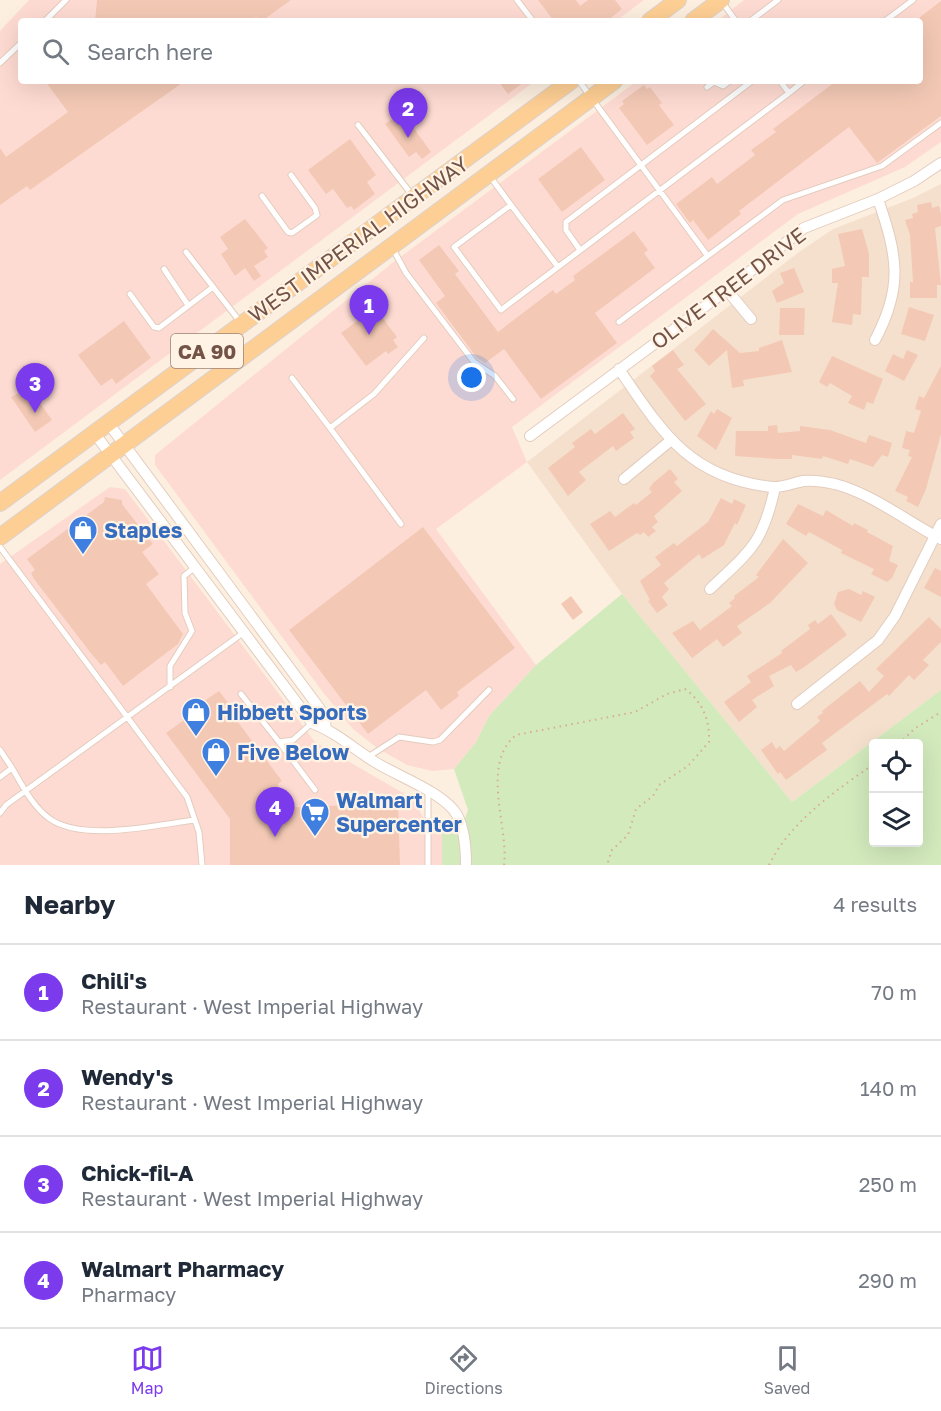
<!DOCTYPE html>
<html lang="en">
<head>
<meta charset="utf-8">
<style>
  body { margin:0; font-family:"Golos Text",sans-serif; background:#f2f2f3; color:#1f2937 }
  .controls { position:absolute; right:18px; bottom:18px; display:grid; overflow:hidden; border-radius:6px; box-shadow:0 6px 24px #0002 }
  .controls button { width:54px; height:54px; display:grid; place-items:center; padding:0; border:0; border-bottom:2px solid #e0e1e3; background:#fff; color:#1f2937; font:30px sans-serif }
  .you { position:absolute; left:472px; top:378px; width:21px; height:21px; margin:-15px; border:4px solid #fff; border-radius:50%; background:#1a73e8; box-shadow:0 0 0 9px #1a73e833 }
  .badge { display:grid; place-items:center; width:39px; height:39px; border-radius:50%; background:#7c3aed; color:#fff; font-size:20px; font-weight:700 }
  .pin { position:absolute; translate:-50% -50px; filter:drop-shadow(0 2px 3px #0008) }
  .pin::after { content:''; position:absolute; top:32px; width:21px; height:18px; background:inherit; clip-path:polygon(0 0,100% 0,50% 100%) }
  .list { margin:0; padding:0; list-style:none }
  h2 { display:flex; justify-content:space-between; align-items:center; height:78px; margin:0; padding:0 24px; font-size:26px }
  h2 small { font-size:20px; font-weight:400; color:#747a83 }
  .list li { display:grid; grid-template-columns:39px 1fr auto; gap:18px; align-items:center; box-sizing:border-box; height:96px; padding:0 24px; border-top:2px solid #e0e1e3 }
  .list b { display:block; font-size:22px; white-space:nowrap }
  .list p { margin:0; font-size:20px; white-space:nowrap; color:#747a83 }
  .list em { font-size:20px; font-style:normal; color:#747a83 }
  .icon { flex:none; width:33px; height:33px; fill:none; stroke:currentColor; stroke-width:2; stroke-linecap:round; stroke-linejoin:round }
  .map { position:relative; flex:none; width:941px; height:865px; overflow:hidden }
  .search { position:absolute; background:#fff; box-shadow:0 6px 24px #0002; left:18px; right:18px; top:18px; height:66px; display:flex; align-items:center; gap:15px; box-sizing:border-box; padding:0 21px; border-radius:6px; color:#747a83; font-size:22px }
  .sheet { height:462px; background:#fff }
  nav { display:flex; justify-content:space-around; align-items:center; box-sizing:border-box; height:84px; border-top:2px solid #e0e1e3; background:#fff; font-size:16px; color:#747a83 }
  nav a { display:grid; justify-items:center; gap:3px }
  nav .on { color:#7c3aed }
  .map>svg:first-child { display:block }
</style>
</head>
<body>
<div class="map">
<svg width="941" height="865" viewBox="0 0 941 865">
  <rect width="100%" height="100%" fill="#fdefdf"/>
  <path fill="#f4e0cd" d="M941 184V690L792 802 622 594 527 462 799 252 833 229 913 198Z"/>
  <path fill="#fedbd2" d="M29 0H644L616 21H21V81H535L0 480V31Z
    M744 0H941V142L905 167 798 214 512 427 527 462 436 529 536 665 489 716 476 742 454 769 432 771 407 765 377 748 353 729 322 691 155 465V455L391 264 637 81H920V21H717Z
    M110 487 125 489 315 742 403 793 418 805 421 814 430 825 442 824V865H0V564Z"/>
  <path fill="#d3eabd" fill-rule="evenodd" d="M622 594 792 802 941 690V865H442V824L464 821 468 810 454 769 476 742 489 716 536 665ZM874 744H918V842H874Z"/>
  <path fill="#f3c9b5" d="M97 0H291L262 21 256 17 251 21H95Z
    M538 0H576L580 6 588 0H615L622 9 607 21H554Z
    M941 1V116L877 163 849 127 739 211 741 214 708 240 693 220 690 223 676 204 712 177 717 184 755 155 751 150 776 132 773 129 836 81H920V17Z
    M45 81H185L30 190 27 186 0 205V148L6 157 68 112Z
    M498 81H525L508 94Z
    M644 85 647 89 650 87 662 103 659 105 674 125 647 145 619 108 624 104 622 101Z
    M402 112 431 152 422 159 416 152 409 157 385 124Z
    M350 139 376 175 367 182 375 194 354 210 351 206 347 208 333 189 326 194 308 170Z
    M581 147 605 180 562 212 538 179Z
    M931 202 932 208 939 206 941 214V226L935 228 941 285H937V298H910V282H913L910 235 905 220 913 218 912 214 918 212 917 205Z
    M245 219 268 248 264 251 268 257 254 266 261 276 254 281 245 268 235 276 221 254 228 249 220 237Z
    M862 229 869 254V277H862L861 315 853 314 852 325 832 322 838 283H832V269L845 266 838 234Z
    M634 231 648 250 644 253 655 268 595 313 617 343 541 399 504 349 485 363 477 358 436 303 445 296 419 260 439 245 459 271 455 274 498 332 553 290 556 294 575 280 573 276Z
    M794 268 804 292 777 303 772 291 784 283 780 273Z
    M909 307 934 315 925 341 901 334Z
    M375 308 397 337 393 340 398 347 388 354 386 351 366 366 341 333Z
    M780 308H805L804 335H779Z
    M124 321 151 358 116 384 112 378 101 386 78 355Z
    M713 329 740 353 759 351V348L782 340 792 372 743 380 744 386 732 388 727 350 709 366 694 350Z
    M673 350 684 365 677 369 706 404 685 421 650 376 655 371 652 366Z
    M907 350 918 355 904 381 885 371 893 354 903 359Z
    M832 356 883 379 873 404 867 402 864 410 848 403 852 396 830 383 827 387 819 382Z
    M941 366V434L926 489 918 507 906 501 908 497 895 491 912 457 908 456 910 450 902 448 906 431 914 433 921 411 915 409 919 396 924 398Z
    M29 388 52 420 35 432 11 397Z
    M717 409 732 418 716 450 697 436 711 411 714 414Z
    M623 413 635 429 630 432 634 438 616 451 613 446 579 472 586 480 568 496 548 468 575 447 572 443 591 429 595 434Z
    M777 425 778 433 800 431V426L830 430 866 443 869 435 892 443 888 457 882 455 873 467 850 459 848 464 823 456 822 459 792 455V459H776L735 456 736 431H768V426Z
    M670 469 678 479 674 482 682 491 654 516 658 522 652 527 656 531 648 537 644 532 640 535 637 533 609 551 590 524 610 511 615 517 634 503 636 505 652 492 649 489 653 483Z
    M105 497 122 500V504L153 544 142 552 159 574 146 584 183 634 178 644 123 686 105 662 101 665 90 652 34 579 31 573 35 570 27 559 104 502Z
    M721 498 732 504 734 499 746 505 737 525 735 523 724 545 702 559 699 554 664 583 669 589 662 597 668 605 657 613 648 601 650 600 640 581 661 565 655 557 674 543 677 546 708 522Z
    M798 504 823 516 826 510 853 526 854 523 868 530 867 532 893 546 889 561 898 565 892 578 887 582 871 574 874 569 841 553 842 550 809 532 806 536 786 524Z
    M423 527 515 648 457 692 459 696 441 710 426 690 368 734 289 630Z
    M783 539 808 563 770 603 737 626 742 633 723 647 717 639 692 658 672 633 693 621 700 630 732 606 729 603 735 598 734 596 759 577 756 575Z
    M935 568 941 571V597L924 588Z
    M849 589 861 595 863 591 875 597 861 622 837 610 834 604 838 592Z
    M571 596 583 612 573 620 561 604Z
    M831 614 847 635 803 668 796 672 791 665 769 676 774 686 752 700 757 707 739 722 724 702 751 682 747 676 782 653 781 651 810 629 808 625 815 620 818 624Z
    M929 617 941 629V642L923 660 929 665 914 680 909 675 889 696 887 694 822 743 827 750 786 780 780 772 778 774 761 750 772 742 776 749 780 746 784 751 820 721 817 717 823 713 822 711 860 681 869 692 884 676 876 669Z
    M219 691 229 704 226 706 282 781 278 784 280 808 398 803 400 865H230V819L166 733 206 704 204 701Z"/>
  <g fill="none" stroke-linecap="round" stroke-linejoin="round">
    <g stroke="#e3ccbe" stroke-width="7">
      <path id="service" d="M517 0 533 21
        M722 2 736 21
        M45 21 66 0
        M750 21 778 0
        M885 21 913 0
        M0 63 21 43
        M579 81 707 255
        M780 81 789 93 804 81
        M707 87 714 82 723 86 730 81
        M358 125 412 195
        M489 175 511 205 454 247 501 310 789 93
        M262 196 288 232 292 233 317 215 315 208 291 175
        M511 205 558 267
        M393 249 406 273 474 362 495 376 513 399
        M580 250 566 230V222L752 81
        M186 252 241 323
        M164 269 188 305
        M130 294 154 327 159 328 213 287
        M619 322 783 200 882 166 941 123
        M292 378 330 428 374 394 424 338
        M330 428 401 524
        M0 547 187 797 199 832 202 865
        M170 687V666L192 631 185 613 184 576 195 567
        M241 694 279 742 293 740 312 723
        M279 742 315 790
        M0 750 12 768 0 777
        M368 757 399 737 433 742 440 740 489 690
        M12 768C22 785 33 807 50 819 84 842 155 825 195 820
        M0 813 6 805 243 633
        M428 865V792"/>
    </g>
    <g stroke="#e3ccbe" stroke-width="12">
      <path id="minor" d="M727 290 751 319
        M875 340C904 286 897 255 878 199
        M619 369C662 432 689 478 772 487 782 488 793 483 803 481 812 480 826 482 835 484 873 494 906 521 941 539
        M109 424 323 713 326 728
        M95 434 312 723C336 732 354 749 375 762 397 776 445 793 457 815 465 830 466 849 466 865
        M530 436 727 290 804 228 878 199 914 181 941 163
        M624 479 670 441
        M710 589C751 550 762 545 775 488
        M797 704 878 640 895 616 941 524"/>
    </g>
    <g stroke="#dbd2cf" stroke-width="18">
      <path id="primary" d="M650 21 678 0
        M693 21 721 0
        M0 503 571 81
        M0 537 614 81"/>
    </g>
    <path stroke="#d7ac99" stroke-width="2" stroke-dasharray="1.5 4.5" stroke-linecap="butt" d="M899 744 914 729 941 712
      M504 865C509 828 480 764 516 735L635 712 667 694 685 689C703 702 710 721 709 742L688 766 659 785 653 796 636 809 628 835 612 850 607 865
      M769 865C790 822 835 791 874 764"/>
    <use href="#service" stroke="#fff" stroke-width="5"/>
    <use href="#minor" stroke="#fff" stroke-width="10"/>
    <use href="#primary" stroke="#fecf94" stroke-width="16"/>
  </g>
  <defs>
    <g id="shop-pin" transform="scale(1.5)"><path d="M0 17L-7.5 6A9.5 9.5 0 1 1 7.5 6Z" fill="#3f7fe0" stroke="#fff3e5"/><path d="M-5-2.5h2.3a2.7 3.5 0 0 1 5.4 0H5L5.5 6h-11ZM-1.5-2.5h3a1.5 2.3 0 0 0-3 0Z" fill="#fff"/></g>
    <g id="supermarket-pin" transform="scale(1.5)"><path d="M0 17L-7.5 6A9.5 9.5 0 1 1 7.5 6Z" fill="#3f7fe0" stroke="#fff3e5"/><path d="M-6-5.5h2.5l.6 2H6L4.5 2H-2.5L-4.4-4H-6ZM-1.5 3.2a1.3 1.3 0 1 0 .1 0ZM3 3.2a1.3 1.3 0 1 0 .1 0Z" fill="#fff"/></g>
  </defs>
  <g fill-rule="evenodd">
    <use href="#shop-pin" x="83" y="530"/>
    <use href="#shop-pin" x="196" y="712"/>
    <use href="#shop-pin" x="216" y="752"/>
    <use href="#supermarket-pin" x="315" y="812"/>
  </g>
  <g text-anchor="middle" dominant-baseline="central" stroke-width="4.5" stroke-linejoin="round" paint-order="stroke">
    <rect fill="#fff3e5" stroke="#9d8376" stroke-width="1.5" x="171" y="334" width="72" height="34" rx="4.5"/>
    <g font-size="20" font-weight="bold" fill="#735346">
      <text x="207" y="351">CA 90</text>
    </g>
    <g font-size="21" fill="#735346" stroke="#fff3e5">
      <text transform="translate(358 239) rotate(-36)">WEST IMPERIAL HIGHWAY</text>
      <text transform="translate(728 288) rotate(-37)">OLIVE TREE DRIVE</text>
    </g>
    <g font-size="21" font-weight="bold" fill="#366cbe" stroke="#fff3e5" text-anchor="start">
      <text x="104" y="530">Staples</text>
      <text x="217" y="712">Hibbett Sports</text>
      <text x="237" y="752">Five Below</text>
      <text x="336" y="800">Walmart<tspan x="336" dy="24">Supercenter</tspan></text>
    </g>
  </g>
</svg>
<div class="controls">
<button><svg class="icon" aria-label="locate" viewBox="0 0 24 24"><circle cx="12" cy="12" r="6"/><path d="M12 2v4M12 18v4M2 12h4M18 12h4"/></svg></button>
<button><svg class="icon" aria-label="layers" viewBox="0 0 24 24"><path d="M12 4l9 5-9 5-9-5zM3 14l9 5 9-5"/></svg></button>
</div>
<div class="you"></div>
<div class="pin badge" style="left:369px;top:335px">1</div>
<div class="pin badge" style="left:408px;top:138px">2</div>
<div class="pin badge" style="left:35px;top:413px">3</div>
<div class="pin badge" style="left:275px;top:837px">4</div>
<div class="search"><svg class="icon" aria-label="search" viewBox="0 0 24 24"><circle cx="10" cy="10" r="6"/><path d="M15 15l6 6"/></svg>Search here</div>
</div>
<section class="sheet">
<h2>Nearby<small>4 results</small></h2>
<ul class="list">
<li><span class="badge">1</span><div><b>Chili's</b><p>Restaurant · West Imperial Highway</p></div><em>70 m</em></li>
<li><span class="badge">2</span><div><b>Wendy's</b><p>Restaurant · West Imperial Highway</p></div><em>140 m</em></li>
<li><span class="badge">3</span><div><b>Chick-fil-A</b><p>Restaurant · West Imperial Highway</p></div><em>250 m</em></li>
<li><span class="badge">4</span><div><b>Walmart Pharmacy</b><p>Pharmacy</p></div><em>290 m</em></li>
</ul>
</section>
<nav>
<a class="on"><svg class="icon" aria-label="map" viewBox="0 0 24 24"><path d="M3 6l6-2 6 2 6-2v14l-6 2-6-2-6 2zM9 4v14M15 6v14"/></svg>Map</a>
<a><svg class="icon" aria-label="directions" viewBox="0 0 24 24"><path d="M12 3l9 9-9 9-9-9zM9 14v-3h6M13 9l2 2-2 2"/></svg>Directions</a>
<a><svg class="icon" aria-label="saved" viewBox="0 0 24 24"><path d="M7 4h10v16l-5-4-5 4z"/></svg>Saved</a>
</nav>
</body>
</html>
